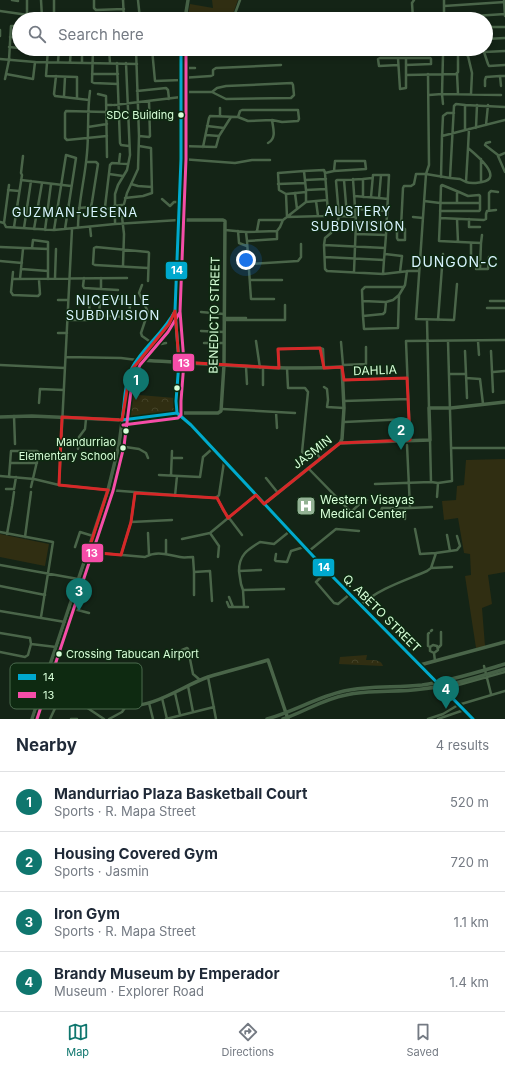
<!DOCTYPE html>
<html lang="en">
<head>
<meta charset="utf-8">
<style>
  body { margin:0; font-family:Inter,sans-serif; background:#f6f6f7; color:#1f2937 }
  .you { position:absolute; left:246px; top:260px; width:14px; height:14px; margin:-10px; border:3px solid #fff; border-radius:50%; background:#1a73e8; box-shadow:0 0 0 6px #1a73e833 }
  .badge { display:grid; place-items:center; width:26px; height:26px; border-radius:50%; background:#0f766e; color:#fff; font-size:13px; font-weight:700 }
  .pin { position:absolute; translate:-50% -33px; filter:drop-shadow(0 1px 2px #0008) }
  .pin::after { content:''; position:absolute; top:21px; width:14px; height:12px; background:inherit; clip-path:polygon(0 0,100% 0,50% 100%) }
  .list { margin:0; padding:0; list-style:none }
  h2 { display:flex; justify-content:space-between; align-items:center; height:52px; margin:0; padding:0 16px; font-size:17px }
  h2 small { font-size:13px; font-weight:400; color:#747a83 }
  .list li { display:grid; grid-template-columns:26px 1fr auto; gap:12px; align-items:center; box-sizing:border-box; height:60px; padding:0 16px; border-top:1px solid #e0e1e3 }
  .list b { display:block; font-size:15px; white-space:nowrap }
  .list p { margin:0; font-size:13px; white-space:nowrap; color:#747a83 }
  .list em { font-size:13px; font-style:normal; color:#747a83 }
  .icon { flex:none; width:22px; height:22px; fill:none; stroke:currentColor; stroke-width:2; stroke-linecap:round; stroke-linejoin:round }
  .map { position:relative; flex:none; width:505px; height:719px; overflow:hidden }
  .search { position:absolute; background:#fff; box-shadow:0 2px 6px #0003; left:12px; right:12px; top:12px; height:44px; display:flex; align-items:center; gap:10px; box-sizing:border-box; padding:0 14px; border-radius:22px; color:#747a83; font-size:15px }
  .sheet { height:292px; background:#fff }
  nav { display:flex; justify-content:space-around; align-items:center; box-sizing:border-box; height:56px; border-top:1px solid #e0e1e3; background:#fff; font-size:11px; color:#747a83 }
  nav a { display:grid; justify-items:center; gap:2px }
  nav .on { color:#0f766e }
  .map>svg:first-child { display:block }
</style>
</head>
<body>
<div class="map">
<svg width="505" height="719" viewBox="0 0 505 719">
  <defs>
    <pattern id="park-crowns" width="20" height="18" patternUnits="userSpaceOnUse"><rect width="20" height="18" fill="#302e12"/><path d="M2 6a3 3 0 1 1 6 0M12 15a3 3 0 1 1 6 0" fill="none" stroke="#444328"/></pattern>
  </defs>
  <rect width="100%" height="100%" fill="#142416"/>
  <path fill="#302e12" d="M212 0H238L231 19H207L188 16 190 4 213 8Z
    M505 459V572L488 575 492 604 482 608 485 646 476 648 465 576 471 575 470 554 464 553 458 518 444 520 442 501 456 500 457 486 464 485 466 460Z
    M0 534 49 544 45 566 0 557Z"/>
  <path fill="url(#park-crowns)" d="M127 394 175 398V410L174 412 126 417 124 415Z
    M367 655 366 660C373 660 381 659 383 666L339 664 340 657Z"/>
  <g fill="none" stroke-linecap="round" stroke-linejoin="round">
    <path stroke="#4a6549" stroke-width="2.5" d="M12 0 18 1
      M27 0V15
      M41 0 42 17
      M54 0V19
      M94 0V8L96 10 124 9
      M123 0 124 19
      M138 0 140 19
      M504 0 505 16
      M444 6 505 2
      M0 11 42 17V19
      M402 17 444 16
      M444 17V0
      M444 18 505 14
      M233 19 240 0
      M413 19 412 3 414 0
      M486 27H505
      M0 30V36
      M10 37H19
      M486 39 505 38
      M9 47 19 48
      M28 49 48 51
      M48 49 46 76 77 77V98
      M93 49 92 82 94 83 118 84
      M109 49 110 63
      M152 49 155 81 181 80
      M483 49 488 64 489 66 505 65
      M484 52 505 51
      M109 54H136
      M181 55 208 53
      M398 58 400 89 406 88V59
      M0 59 35 62 137 64
      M58 62 59 49
      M70 62 71 49
      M82 62V49
      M117 63 120 143 121 145 129 146
      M398 65 379 66 378 59 380 58H430L431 59V64L406 65
      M181 68H195
      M457 73 458 94
      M6 74 33 79 35 62
      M92 74H118
      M428 74 429 165 426 174 416 319 454 320 457 284
      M406 75 456 74 458 72V55
      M56 76 54 94 55 96 89 100
      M500 76H505
      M181 78 211 76 213 75V70L216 68 281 65
      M5 79 9 60 11 26H19
      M485 86V80L486 77 500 76 501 86
      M137 91 166 88 168 90 169 99
      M181 92H212L226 99 291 98 294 95 293 85 292 83 226 86 217 88 212 92
      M98 94 106 96 107 157
      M429 95 442 94 443 55 445 54H465L468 56 472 73 471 94
      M64 96 65 77
      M443 104 442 94 501 95
      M106 105H112
      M114 105 181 97
      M465 105 505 107
      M106 112 66 111 65 113V138L67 140 107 136
      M220 116V108
      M486 125 488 105
      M207 126 224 128
      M88 127 107 124
      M476 128 477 105
      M465 130V105L456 104 454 106 450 178 460 179 466 182
      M206 135 219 136
      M139 136 149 137 150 136 149 101
      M442 136 443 116 447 113H454
      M490 142 486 143 485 145 498 155
      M268 143C277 138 273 128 272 120
      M181 146 216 147 219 136 231 117
      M203 147 209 118 210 116 238 117 248 121 272 120 282 122 298 121 299 119 298 110H242L240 111 238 117
      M468 148 466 182C472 184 475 183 482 182 505 178 474 153 468 148L469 129
      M505 153 498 156 505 172
      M181 159 235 163 252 160H270
      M335 161H365L366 169 334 171Z
      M119 163 120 154
      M304 171 324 170 325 173 328 212V213L324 216 287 217 286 194 279 190 278 173 304 171 306 190 326 189
      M325 173 334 171
      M109 174 123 176
      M381 175 379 198 388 199
      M441 177 442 136 505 120
      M353 179 356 222 354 272
      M21 180 71 186
      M305 180 326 179
      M481 182V159
      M131 184 138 186 152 187
      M278 184 305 183
      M9 185 4 223 6 227 54 230 115 224 179 220
      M8 190 19 191
      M306 190V202L316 201 318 216
      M459 192 442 185 441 186 440 218 484 220 486 219V214L487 211 496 210
      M295 193 297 209 306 202
      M286 194 306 192
      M354 196 379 198
      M363 197V179L372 178
      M371 197 373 175H389L386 235
      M125 198 143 196 152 193 151 148 139 146
      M162 199 170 206 174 202H179
      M316 201 327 200
      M424 201 440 203H480
      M114 206 122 205 124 204 127 193 138 169 139 136 136 49
      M79 208 91 207 92 202 98 164 96 162H86
      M114 208 107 209 105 207 110 165 112 163 128 164
      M356 209 387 211
      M489 210V193L491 191 498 192
      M440 211H479L480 210V196L479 195 468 196 459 192 457 193V202
      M339 216 336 181 337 180H344
      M347 216 344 180 363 179
      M122 217 124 234 123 266
      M413 217 423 218
      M440 218 439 241 481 243 480 269
      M457 219 458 242
      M469 219V227H480
      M0 222 4 223
      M356 222 386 223
      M115 224V194L118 185 127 170 130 155 126 63
      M14 227 22 175 21 173 23 156
      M90 227 91 236
      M401 227 403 188 404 186H411L414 184 416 174H426L450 178
      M401 227 405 229V240H398L397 238V228Z
      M24 228 31 181
      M78 228C78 203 85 179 87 153 89 133 87 112 90 91
      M34 229 42 183
      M45 230 51 184
      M54 230 66 155 76 158 65 229
      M225 230 246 232 277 231
      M238 231 239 243 247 246
      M257 231 259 220H283
      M246 232 247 241
      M356 234 386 235 385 248 324 245 325 238 331 233 332 225 338 220 339 216 356 217
      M481 243 482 235
      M324 245 325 269 327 271 383 274 409 271H419
      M0 247 48 249
      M32 248 33 240 48 242V279
      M385 254 402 256 400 272
      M325 257 384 260 385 248
      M0 261 22 263
      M249 264 298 261 301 257V244
      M471 266V243
      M21 269 48 271
      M476 269H488L489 257
      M13 272 11 292 13 295 38 296 40 294 39 280
      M383 274 384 260
      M55 278 56 249
      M84 278 83 286 84 288 118 290
      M13 279 127 278
      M20 279 23 249
      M250 280H282
      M148 281 149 253 148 252 96 247 94 248 93 264 95 265 148 268
      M142 285 139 293 148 312 141 333 142 336 152 343
      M101 289V278
      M399 295 398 328 364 329 363 316 383 314 385 312 386 302 393 300Z
      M399 295 405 285 407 271
      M274 299H251L247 241 277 239V231L280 227 283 220 297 209
      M58 300H68
      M363 301 386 302
      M490 301H505
      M84 303 89 304 90 317
      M487 308H505
      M201 312 224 314
      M363 316 362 290 365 287H404
      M224 318H246
      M67 320H87L95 315 126 317 129 315 130 305 125 304 121 299 103 298 100 300 99 315
      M224 320H285V305
      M427 320 429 408
      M438 320 443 254
      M201 331 224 332
      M58 333H67
      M155 340 161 344 166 343
      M256 341 260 368
      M478 341 479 355
      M341 342 343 365
      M204 343H224
      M465 351 466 374
      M491 351 493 392
      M66 357 121 358 137 360
      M0 365 65 368
      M343 365 366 364V347
      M246 367 247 384
      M263 368V385
      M279 368 278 349 320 348 323 349 324 368
      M287 368 288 388H305L308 392 302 452 305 454H317L320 458
      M493 372 505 371
      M450 374H466L467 398
      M466 378 480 379 483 404
      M344 380 407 378
      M324 387 327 389 328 400 327 407 344 408
      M344 401 408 399
      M39 403 40 389 64 390
      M222 409 295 413
      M276 412 277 428
      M14 416 15 444
      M344 422 408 419
      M410 440 406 341 505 340
      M430 440 431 482
      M119 446 139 449 146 453 148 458
      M451 448H505
      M78 449 79 437 85 429 86 419
      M172 458H182
      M10 463H37
      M308 468 350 511H352L364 500H367
      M159 475 200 477 203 457 212 449
      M171 475 172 451
      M0 476 34 479 59 485 108 490 214 498 217 497 219 495 224 462
      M9 477 11 451H37L39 453 31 487
      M266 478 278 493
      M375 484 431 482 438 483 452 481 448 341
      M59 485 72 229
      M6 489H14L16 477
      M175 496 177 476
      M217 497 223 510 242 535
      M437 497 438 483
      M410 508 432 507
      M405 509V519
      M380 513 382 508H410L407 445
      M131 522 135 493
      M415 529 420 554 436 553
      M0 532 53 542 41 617
      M148 533 149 555
      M210 533 219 546 218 557
      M7 534 12 506 14 492
      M447 535 450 551
      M25 537 31 492
      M182 539 210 533 256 495
      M75 547 80 532 93 536
      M309 551 336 529 359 531
      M88 552 145 557C158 550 167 555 180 557 184 558 188 557 193 557L194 572 210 571 212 601
      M166 553V540
      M276 554 275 560 276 561 287 562 291 551 304 547
      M121 555 131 522 172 520
      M0 565 78 579
      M431 568 452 567
      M261 570 239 571C239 555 247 550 260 542L274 544 290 531
      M239 571 241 584 243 590 284 589
      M327 571 316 582 334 603 338 604 350 594
      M194 572V595
      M0 586 45 595
      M243 590 244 606
      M229 597 233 607H248
      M227 602 229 607H233
      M361 605C380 588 404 581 427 571L431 568 436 553 457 550 460 546 457 536
      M70 608 89 613
      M0 611 65 622
      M431 631 432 630
      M0 633 30 638 31 644
      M429 633 428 634V646L430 647V651L434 653 435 661
      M430 647 433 645 437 646 438 650 434 653
      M438 648 441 645V632
      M182 650 187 648 188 649 193 674 200 680
      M0 652 25 657 28 655 31 644 56 647
      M484 666 491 694
      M208 677 216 719
      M188 686 193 712
      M444 689 505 672
      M175 693 180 715
      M162 698 167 719
      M149 703 153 719
      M50 719 57 704 65 699 83 705 104 719
      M71 719H77
      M109 719 122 712 127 705
      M166 719 214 707
      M428 719 443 714 458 705 505 691
      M438 719 464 710"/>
    <path stroke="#4a6549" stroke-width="3.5" d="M137 360C205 363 274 371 342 367L344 408 342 439 340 443
      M177 413H218L221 411 224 365 225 221 223 220H179
      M264 504 340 443 430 440 429 408H451L505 402
      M420 665 505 642
      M48 672 123 705C152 710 182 686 208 677 228 671 248 666 268 660L288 719"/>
    <path stroke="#456045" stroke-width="3.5" d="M185 19 188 0
      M177 413 191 425 327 571 473 719
      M177 413 176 401 179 362 175 311 181 159V49
      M0 417 32 416 122 420 177 413
      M32 719 108 490 119 445 127 382C135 353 164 338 175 311
      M267 719C293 712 317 697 344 691 369 685 396 688 422 685 450 681 478 672 505 664
      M283 719C304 712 323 699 346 695 370 689 397 693 422 689 450 686 478 677 505 669"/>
    <g stroke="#0e2a11" stroke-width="6">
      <path id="bus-1" d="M175 311 179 362 176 401 177 413
        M177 413 122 420C125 403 124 384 132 368 143 347 164 333 175 311L181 159V49
        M177 413 191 425 327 571 473 719"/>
    </g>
    <g stroke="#0e2a11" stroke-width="6">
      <path id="bus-2" d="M123 425 178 418 181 415V401L184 362 180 311
        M37 719 113 491 124 446 132 383 140 365 168 332 180 312 186 159V49"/>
    </g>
    <use href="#bus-1" stroke="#00a9ce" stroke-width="3"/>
    <use href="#bus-2" stroke="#f54da8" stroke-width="3"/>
  </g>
  <path fill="none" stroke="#d62828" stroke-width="3" stroke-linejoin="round" d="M175 311 179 362 279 368 278 349 320 348 324 368 342 367 344 380 407 378 410 440 340 443 264 504 256 495 228 518 217 498 135 493 131 522 121 555 88 552 108 490 59 485 62 417 122 420 130 372 169 324Z"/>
  <defs>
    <g id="hospital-square" transform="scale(1)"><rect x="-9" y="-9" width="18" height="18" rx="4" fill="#93b294" stroke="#0e2a11"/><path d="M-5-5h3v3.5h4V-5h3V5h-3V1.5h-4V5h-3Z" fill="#fff"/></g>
  </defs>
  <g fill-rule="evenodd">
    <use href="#hospital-square" x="306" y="506"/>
  </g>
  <g fill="#d7ffd8" stroke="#0e2a11" stroke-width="1.5">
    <circle cx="181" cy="115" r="3.5"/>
    <circle cx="177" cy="388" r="3.5"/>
    <circle cx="126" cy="431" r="3.5"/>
    <circle cx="123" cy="448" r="3.5"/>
    <circle cx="59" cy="654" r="3.5"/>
  </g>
  <g text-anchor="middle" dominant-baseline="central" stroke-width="3" stroke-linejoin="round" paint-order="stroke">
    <g font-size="11" fill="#d7ffd8" stroke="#0e2a11" text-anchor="end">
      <text x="174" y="115">SDC Building</text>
      <text x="116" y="442">Mandurriao<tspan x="116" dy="14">Elementary School</tspan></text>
      <text x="66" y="654" text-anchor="start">Crossing Tabucan Airport</text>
    </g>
    <g font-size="12" fill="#d7ffd8" stroke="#0e2a11">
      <text transform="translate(214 315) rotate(-89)">BENEDICTO STREET</text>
      <text transform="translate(375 370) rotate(-2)">DAHLIA</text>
      <text transform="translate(312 452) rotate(-38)">JASMIN</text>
      <text transform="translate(382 613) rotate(45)">Q. ABETO STREET</text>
    </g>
    <g font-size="12" fill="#d7ffd8" stroke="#0e2a11" text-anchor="start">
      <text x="320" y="499">Western Visayas<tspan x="320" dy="14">Medical Center</tspan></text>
    </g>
    <g font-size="13" letter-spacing="1" fill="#d9f4ff" stroke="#0e2a11">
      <text x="358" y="211">AUSTERY<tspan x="358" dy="15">SUBDIVISION</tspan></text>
      <text x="75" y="212">GUZMAN-JESENA</text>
      <text x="113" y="300">NICEVILLE<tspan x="113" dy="15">SUBDIVISION</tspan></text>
    </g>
    <g font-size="14" letter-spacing="1" fill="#d9f4ff" stroke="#0e2a11">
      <text x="455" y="261">DUNGON-C</text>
    </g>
  </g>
  <rect x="10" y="663" width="132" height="46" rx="6" fill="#0e2a11" stroke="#4a6a4d" stroke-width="1"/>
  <rect x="18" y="674" width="18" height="6" fill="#00a9ce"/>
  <rect x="18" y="692" width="18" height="6" fill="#f54da8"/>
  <g font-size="11" fill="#d7ffd8">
    <text x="43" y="681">14</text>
    <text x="43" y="699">13</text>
  </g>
  <g stroke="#0e2a11" stroke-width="1.5">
    <rect x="165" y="261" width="23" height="19" rx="4" fill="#00a9ce"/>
    <rect x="172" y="353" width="23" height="19" rx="4" fill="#f54da8"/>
    <rect x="81" y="543" width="23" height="20" rx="4" fill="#f54da8"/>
    <rect x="312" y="558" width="23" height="19" rx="4" fill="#00a9ce"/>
  </g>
  <g font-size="11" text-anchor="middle" font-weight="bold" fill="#fff">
    <text x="177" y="274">14</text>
    <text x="184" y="367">13</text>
    <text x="92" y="557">13</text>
    <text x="324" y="571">14</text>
  </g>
</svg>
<div class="you"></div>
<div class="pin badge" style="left:136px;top:400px">1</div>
<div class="pin badge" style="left:401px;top:450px">2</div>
<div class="pin badge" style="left:79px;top:611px">3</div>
<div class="pin badge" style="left:446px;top:709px">4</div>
<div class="search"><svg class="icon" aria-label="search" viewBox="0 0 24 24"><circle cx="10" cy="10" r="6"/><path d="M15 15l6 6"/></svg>Search here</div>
</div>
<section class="sheet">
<h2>Nearby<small>4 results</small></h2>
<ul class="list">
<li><span class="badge">1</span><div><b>Mandurriao Plaza Basketball Court</b><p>Sports · R. Mapa Street</p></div><em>520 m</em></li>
<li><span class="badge">2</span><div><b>Housing Covered Gym</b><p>Sports · Jasmin</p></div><em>720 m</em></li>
<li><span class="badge">3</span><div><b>Iron Gym</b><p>Sports · R. Mapa Street</p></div><em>1.1 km</em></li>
<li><span class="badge">4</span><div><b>Brandy Museum by Emperador</b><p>Museum · Explorer Road</p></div><em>1.4 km</em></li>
</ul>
</section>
<nav>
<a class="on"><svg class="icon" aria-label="map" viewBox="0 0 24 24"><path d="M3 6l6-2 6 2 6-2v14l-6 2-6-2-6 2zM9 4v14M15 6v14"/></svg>Map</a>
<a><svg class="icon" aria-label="directions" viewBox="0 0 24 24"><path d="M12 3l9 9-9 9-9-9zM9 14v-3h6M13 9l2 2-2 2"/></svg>Directions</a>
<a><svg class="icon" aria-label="saved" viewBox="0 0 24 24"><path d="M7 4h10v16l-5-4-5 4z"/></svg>Saved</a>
</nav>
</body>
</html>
